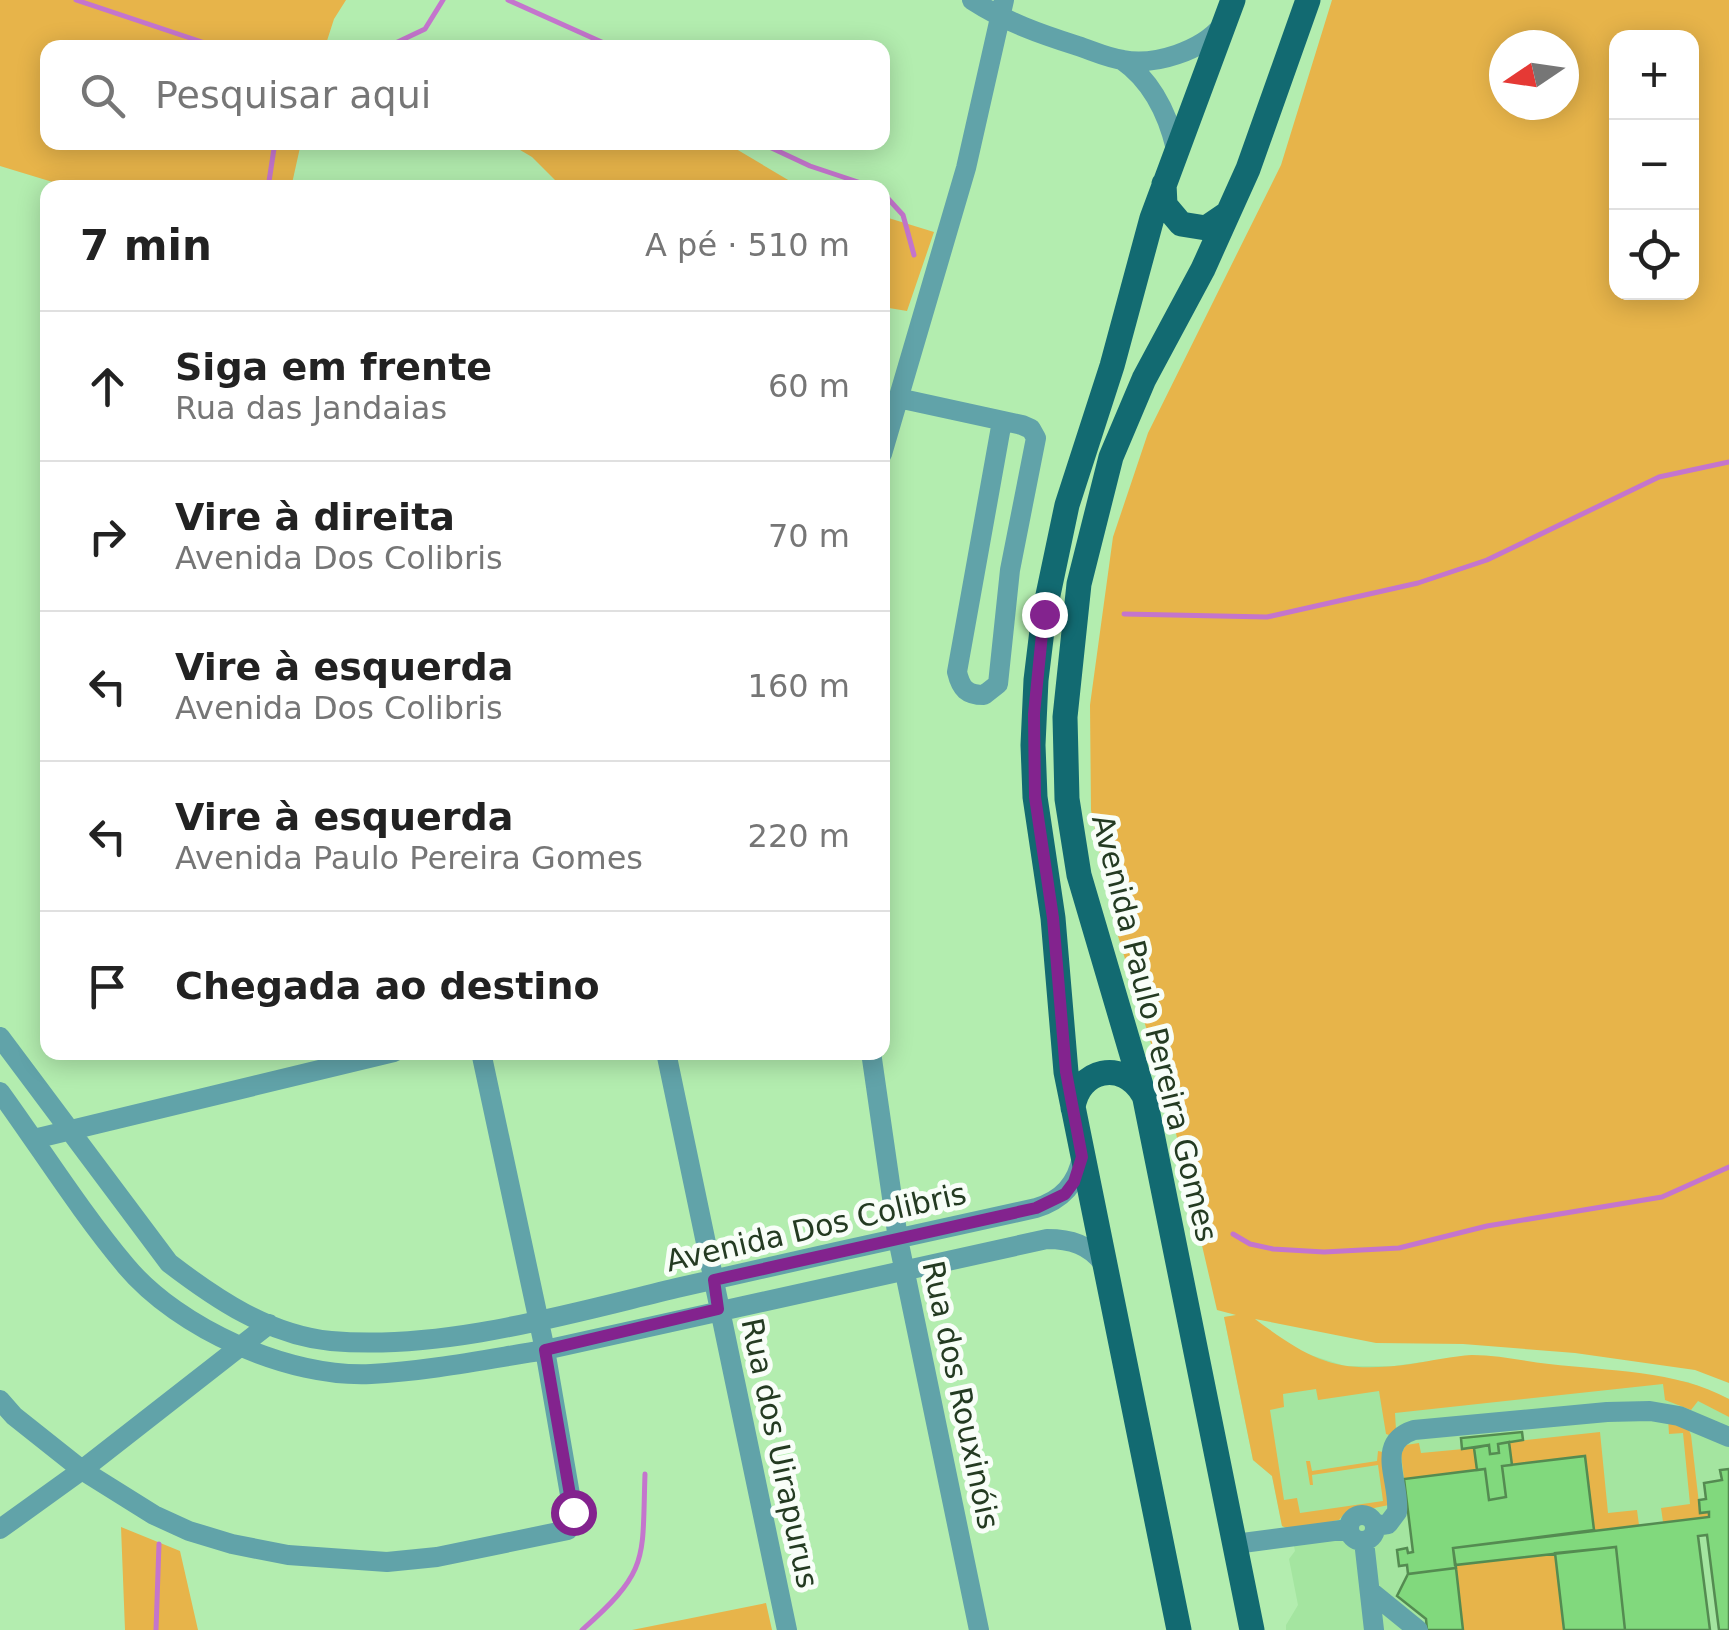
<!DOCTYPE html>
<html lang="pt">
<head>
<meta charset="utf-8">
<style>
  body { margin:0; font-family:"DejaVu Sans",sans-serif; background:#f6f6f6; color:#222 }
  .controls { position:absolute; right:30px; top:30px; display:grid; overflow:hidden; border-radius:20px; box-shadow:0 5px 25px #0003 }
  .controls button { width:90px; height:90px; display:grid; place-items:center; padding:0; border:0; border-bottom:2px solid #e0e0e0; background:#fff; color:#222; font:50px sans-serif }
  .compass { position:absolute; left:1489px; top:30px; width:90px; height:90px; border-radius:50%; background:#fff; box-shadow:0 5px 25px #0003; rotate:257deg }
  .stop { position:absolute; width:30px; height:30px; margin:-22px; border:8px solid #83238e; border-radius:50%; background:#fff }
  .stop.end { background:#83238e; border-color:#fff; box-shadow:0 2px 10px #0008 }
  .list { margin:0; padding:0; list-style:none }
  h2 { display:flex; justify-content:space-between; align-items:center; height:130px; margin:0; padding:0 40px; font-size:42px }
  h2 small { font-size:32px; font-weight:400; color:#767676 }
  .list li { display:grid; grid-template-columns:65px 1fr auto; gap:30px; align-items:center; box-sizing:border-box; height:150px; padding:0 40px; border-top:2px solid #e0e0e0 }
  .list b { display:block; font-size:38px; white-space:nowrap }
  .list p { margin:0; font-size:32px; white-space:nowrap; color:#767676 }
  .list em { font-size:32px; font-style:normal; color:#767676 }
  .icon { flex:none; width:55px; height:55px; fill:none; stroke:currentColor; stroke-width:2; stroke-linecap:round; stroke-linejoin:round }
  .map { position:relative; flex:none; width:1729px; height:1630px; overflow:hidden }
  .search { position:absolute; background:#fff; box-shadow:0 5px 25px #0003; left:40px; top:40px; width:850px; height:110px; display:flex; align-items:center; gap:25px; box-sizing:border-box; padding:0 35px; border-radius:20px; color:#767676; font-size:38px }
  .panel { position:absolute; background:#fff; box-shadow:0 5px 25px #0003; left:40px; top:180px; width:850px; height:880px; border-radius:20px }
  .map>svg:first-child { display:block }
</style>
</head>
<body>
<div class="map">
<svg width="1729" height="1630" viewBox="0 0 1729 1630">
  <rect width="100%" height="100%" fill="#b3edaf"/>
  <path fill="#a4e5a0" d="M1246 1314 1298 1351 1345 1366H1394L1472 1355 1688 1382 1729 1399V1630H1286V1625L1298 1605 1289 1559 1295 1551 1291 1531 1282 1526 1272 1476 1253 1460 1224 1317Z"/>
  <path fill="#e7b44a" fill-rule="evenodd" d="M0 0H346L334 19 325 47 48 48V142L301 143 291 188 69 187 0 166Z
    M1332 0H1729V1383L1695 1370 1575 1353 1463 1344 1376 1343 1255 1319C1313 1362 1338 1374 1411 1364 1431 1361 1453 1356 1472 1355 1498 1355 1524 1361 1549 1364 1608 1371 1676 1370 1729 1399V1417L1698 1401 1691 1410 1665 1400 1663 1384 1395 1413 1396 1430 1389 1435 1386 1434 1379 1391 1318 1400 1316 1389 1283 1394 1284 1407 1270 1410 1284 1500 1297 1498 1300 1513 1383 1501 1378 1465 1312 1475 1313 1485H1310L1306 1461H1310L1312 1471 1377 1461 1378 1451 1383 1452 1389 1505 1344 1514 1339 1520C1320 1522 1302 1536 1282 1526L1272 1476 1253 1460 1224 1317 1236 1315 1217 1310 1168 1099 1114 923 1091 810 1090 705 1113 537 1148 433 1281 165ZM1616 38H1692V292H1616ZM1504 45H1564V105H1504Z
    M518 143H726L800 187H562L532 157 515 147Z
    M882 216 934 232 907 311 883 307Z
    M1668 1418 1688 1428 1691 1435 1700 1512H1709V1517L1663 1522 1661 1508 1690 1504 1683 1433 1669 1434Z
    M1600 1432 1608 1513 1637 1510 1639 1525 1594 1530 1585 1456 1512 1465 1509 1442Z
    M1419 1443 1421 1453 1474 1448 1477 1470 1404 1479 1401 1454 1406 1445Z
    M121 1527 180 1551 198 1630H125Z
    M1555 1553 1563 1630H1463L1455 1565Z
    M766 1603 772 1630H632Z"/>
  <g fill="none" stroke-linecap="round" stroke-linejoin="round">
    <path stroke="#c475cd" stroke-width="5" d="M76 0 220 48
      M508 0 615 48
      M385 48 425 29 443 0
      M759 142 810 166 876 188
      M268 188 275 142
      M882 192 903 215 914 255
      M1124 614 1267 617 1418 583 1487 560 1659 477 1729 462
      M1233 1234 1250 1244 1273 1249 1324 1252 1399 1248 1487 1226 1662 1197 1729 1167
      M156 1630 159 1544
      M582 1630C650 1570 642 1560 645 1474"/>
  </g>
  <path fill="#81d97d" stroke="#548b51" stroke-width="2.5" d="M1522 1432 1523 1440 1498 1444 1499 1453 1490 1454 1489 1445 1462 1449 1461 1438Z
    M1509 1442 1512 1465 1502 1466 1506 1497 1489 1500 1485 1469 1477 1470 1474 1448 1489 1445 1490 1454 1499 1453 1498 1444Z
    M1585 1456 1594 1530 1453 1548 1456 1568 1408 1574 1407 1565 1399 1566 1397 1550 1407 1548 1408 1553 1413 1552 1404 1479 1485 1469 1489 1500 1506 1497 1502 1466Z
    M1729 1469V1630H1719L1707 1535 1698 1536 1710 1630H1625L1616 1547 1455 1565 1453 1548 1709 1517V1512L1700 1513 1699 1500 1706 1499 1704 1483 1722 1480 1720 1470Z
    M1616 1547 1625 1630H1564L1555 1553Z
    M1456 1568 1463 1630H1427L1426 1619 1397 1596 1408 1574Z"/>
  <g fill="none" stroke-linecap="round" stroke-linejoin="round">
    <path stroke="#61a3a9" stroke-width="20" d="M972 0C1006 22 1040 34 1078 46 1093 51 1108 58 1123 60 1155 66 1201 51 1222 26
      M1122 60C1152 81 1168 115 1176 149
      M898 398 1022 425 1031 429 1036 438 1010 570 998 684 984 695C967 695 961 689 957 672L1002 421
      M882 454 966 168 1004 0
      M0 1037 169 1263C216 1299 269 1335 331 1341 445 1351 571 1313 681 1287 799 1260 918 1234 1036 1208 1062 1200 1077 1184 1082 1157
      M666 1052 787 1630
      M871 1052 898 1239 979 1630
      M0 1092C42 1150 80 1211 126 1266 179 1329 289 1378 371 1374 429 1371 488 1359 545 1350L1047 1239C1071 1239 1089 1245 1103 1263
      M34 1139 394 1052
      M0 1400 14 1416 82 1470 154 1515 189 1531 232 1544 288 1555 387 1562 437 1557 568 1530 573 1522V1512L545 1350 481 1052
      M1349 1528a13 13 0 1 1 26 0a13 13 0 1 1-26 0Z
      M1375 1526 1388 1524 1397 1512C1400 1479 1374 1443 1414 1430L1607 1412 1650 1411 1679 1416 1729 1437
      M0 1529 82 1470 269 1324
      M1364 1541 1374 1630
      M1235 1544 1349 1529
      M1370 1591 1418 1630"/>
    <path stroke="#126a71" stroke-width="25" d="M1164 184 1165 205 1181 224 1206 228 1228 213
      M1073 1108C1078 1069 1123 1059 1143 1094
      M1179 1630 1066 1072 1053 918 1035 797 1033 745 1036 680 1044 614 1067 505 1112 366 1152 218 1233 0
      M1252 1630 1145 1099 1079 875 1067 799 1065 717 1079 584 1111 457 1144 379 1203 269 1248 169 1308 0"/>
  </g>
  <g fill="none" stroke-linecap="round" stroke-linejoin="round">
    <path stroke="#83238e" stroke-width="12" d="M573 1512 545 1350 718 1309 714 1280 1036 1208 1065 1194 1074 1182 1082 1157 1066 1072 1053 918 1035 797 1034 714 1044 614"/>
  </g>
  <g text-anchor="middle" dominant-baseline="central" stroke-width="10" stroke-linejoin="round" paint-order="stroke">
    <g font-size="30" fill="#243b22" stroke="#f8fef8">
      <text transform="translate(1155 1028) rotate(76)">Avenida Paulo Pereira Gomes</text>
      <text transform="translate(816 1227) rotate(-13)">Avenida Dos Colibris</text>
      <text transform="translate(961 1395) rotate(78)">Rua dos Rouxinóis</text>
      <text transform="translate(780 1453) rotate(78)">Rua dos Uirapurus</text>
    </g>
  </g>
</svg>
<div class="controls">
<button>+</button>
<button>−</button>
<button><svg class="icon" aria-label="locate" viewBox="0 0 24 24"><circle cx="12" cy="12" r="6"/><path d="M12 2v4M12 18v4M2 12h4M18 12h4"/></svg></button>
</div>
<svg class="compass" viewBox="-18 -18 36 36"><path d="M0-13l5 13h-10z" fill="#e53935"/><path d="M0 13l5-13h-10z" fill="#767676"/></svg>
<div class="stop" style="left:573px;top:1512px"></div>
<div class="stop end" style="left:1044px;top:614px"></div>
<div class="search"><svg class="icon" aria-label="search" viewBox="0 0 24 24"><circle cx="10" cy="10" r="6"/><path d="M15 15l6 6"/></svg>Pesquisar aqui</div>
<section class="panel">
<h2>7 min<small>A pé · 510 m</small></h2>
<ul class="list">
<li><svg class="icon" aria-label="ahead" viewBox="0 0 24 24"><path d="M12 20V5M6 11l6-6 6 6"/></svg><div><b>Siga em frente</b><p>Rua das Jandaias</p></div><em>60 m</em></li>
<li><svg class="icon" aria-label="right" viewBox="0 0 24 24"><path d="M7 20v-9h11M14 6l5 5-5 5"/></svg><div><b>Vire à direita</b><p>Avenida Dos Colibris</p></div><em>70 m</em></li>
<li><svg class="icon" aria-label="left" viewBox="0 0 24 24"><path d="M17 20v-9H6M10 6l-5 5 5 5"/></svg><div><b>Vire à esquerda</b><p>Avenida Dos Colibris</p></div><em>160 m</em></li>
<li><svg class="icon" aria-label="left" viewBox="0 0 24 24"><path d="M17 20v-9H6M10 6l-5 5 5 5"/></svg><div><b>Vire à esquerda</b><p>Avenida Paulo Pereira Gomes</p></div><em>220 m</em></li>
<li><svg class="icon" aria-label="arrive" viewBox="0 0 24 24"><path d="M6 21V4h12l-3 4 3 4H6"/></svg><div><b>Chegada ao destino</b></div></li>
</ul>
</section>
</div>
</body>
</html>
